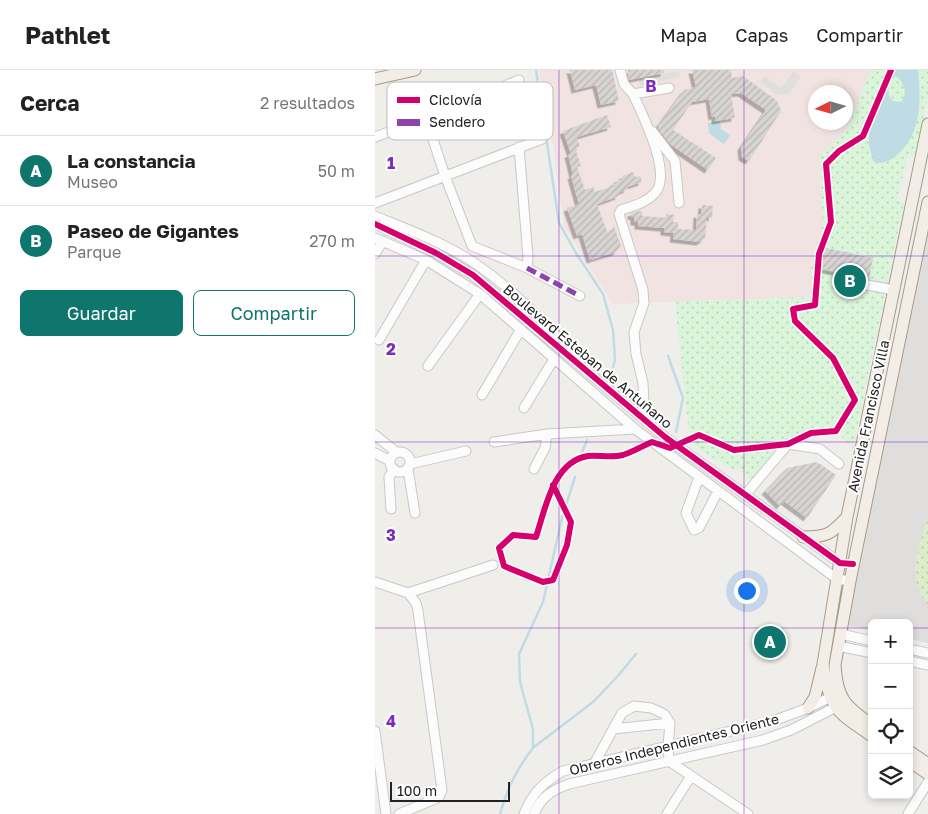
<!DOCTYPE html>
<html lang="es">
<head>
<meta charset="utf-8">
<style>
  body { margin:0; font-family:"Golos Text",sans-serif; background:#f6f6f6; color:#222 }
  .controls { position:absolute; right:15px; bottom:15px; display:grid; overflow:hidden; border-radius:8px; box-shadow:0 2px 8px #0003 }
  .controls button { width:45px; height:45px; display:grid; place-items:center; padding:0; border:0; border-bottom:1px solid #e0e0e0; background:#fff; color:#222; font:25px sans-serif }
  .compass { position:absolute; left:433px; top:15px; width:45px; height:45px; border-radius:50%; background:#fff; box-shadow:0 2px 8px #0003; rotate:265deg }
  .scale { position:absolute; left:15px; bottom:12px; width:120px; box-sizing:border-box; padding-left:5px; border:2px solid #222; border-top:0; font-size:14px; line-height:18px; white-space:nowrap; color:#222; -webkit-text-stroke:4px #fff; paint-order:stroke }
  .you { position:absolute; left:371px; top:520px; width:18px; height:18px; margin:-12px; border:4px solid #fff; border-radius:50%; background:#1a73e8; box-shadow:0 0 0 8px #1a73e833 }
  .badge { display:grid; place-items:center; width:32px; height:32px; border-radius:50%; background:#0f766e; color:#fff; font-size:16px; font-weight:700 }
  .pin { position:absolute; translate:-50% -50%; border:2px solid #fff; box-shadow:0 1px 5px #0006 }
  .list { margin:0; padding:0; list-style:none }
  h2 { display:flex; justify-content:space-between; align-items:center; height:65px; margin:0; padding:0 20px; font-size:21px }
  h2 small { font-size:16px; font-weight:400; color:#767676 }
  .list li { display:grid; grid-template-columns:32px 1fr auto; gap:15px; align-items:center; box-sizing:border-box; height:70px; padding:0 20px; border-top:1px solid #e0e0e0 }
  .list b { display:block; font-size:19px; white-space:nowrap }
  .list p { margin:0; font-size:16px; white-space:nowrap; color:#767676 }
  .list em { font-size:16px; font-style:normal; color:#767676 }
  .actions { display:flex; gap:10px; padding:15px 20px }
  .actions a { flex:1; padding:11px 0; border:1px solid #0f766e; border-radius:8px; text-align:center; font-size:18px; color:#0f766e }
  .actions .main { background:#0f766e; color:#fff }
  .icon { flex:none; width:28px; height:28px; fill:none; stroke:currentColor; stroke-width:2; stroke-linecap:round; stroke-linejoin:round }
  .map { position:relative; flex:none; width:553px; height:744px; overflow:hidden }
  header { display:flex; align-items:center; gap:30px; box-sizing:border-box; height:70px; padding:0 25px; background:#fff; border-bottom:1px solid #e0e0e0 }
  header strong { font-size:24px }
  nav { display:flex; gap:28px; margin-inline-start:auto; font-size:18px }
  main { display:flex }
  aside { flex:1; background:#fff }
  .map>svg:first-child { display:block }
</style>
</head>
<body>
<header>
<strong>Pathlet</strong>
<nav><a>Mapa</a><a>Capas</a><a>Compartir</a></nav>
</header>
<main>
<aside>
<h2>Cerca<small>2 resultados</small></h2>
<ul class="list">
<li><span class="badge">A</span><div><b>La constancia</b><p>Museo</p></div><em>50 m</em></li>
<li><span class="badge">B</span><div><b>Paseo de Gigantes</b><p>Parque</p></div><em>270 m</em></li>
</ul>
<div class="actions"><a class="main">Guardar</a><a>Compartir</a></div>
</aside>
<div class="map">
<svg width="553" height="744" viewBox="0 0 553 744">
  <defs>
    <pattern id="grass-dots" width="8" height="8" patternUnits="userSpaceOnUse" patternTransform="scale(1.25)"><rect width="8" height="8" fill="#ddeccb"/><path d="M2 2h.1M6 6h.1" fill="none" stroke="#bdcaae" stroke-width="1.8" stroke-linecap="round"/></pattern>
    <pattern id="park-dots" width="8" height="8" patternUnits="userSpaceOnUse" patternTransform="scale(1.25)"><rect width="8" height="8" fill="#daf5da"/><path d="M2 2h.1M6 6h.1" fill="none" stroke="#bbd2bb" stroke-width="1.8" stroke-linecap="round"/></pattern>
    <pattern id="building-hatch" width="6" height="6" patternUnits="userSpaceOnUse" patternTransform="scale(1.25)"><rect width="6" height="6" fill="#d7d4d2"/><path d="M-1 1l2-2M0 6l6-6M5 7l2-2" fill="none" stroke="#b8b6b4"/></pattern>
    <filter id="shadow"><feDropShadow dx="-3.5" dy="3.5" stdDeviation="0" flood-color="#0004"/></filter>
  </defs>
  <rect width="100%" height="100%" fill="#f0eeeb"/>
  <path fill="#dfdedc" d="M553 145V573L534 569V553H497V561L474 556 482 500Z"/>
  <path fill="#f1e3e1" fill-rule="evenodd" d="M164 0H494V7L472 60 445 86 448 155 437 227 238 234 189 156 178 75 174 61ZM440 22H470V52H440Z"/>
  <path fill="url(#grass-dots)" d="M553 446V534C530 510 545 474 553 446Z"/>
  <path fill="url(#park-dots)" d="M494 0H553V27L540 86H533L522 131 529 133 478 378 461 361H439L416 371 378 412 363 399H356L323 379 314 363 300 232 437 227 436 195 448 155 444 86 472 60 493 7Z"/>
  <path fill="#e0dfde" d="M304 1 305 7 265 16 264 9Z
    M418 1 426 7 414 24 402 25 385 12 390 6 406 18Z"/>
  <path fill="#bfdbe3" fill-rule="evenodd" d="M517 0H543C546 29 547 63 523 84 515 91 509 94 499 92 497 85 494 79 494 72 493 52 504 15 517 0ZM519 7H523C529 13 533 26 526 32 510 34 511 15 519 7Z
    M345 51 346 59 355 65 349 74 334 63 333 53Z"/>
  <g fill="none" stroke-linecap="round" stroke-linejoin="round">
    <path stroke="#bfdbe3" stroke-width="2.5" d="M161 0 184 153 201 183 228 224 238 260 240 290 238 297
      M293 286 308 328 301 362
      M206 385 212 370
      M159 677 218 632 242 607 261 584
      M125 744C133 717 141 700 158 678V659L145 612 144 584 168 532 187 448 200 407"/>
  </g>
  <path fill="url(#building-hatch)" filter="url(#shadow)" d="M195 0H237L244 31 226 35 221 15 200 20Z
    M253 0H289V3L254 10Z
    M317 0H356L357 8 368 6 402 31 406 41 374 91 367 87 366 77 391 40 366 23 356 24 360 48 340 51V46L337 47 334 29 317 32 298 60 341 88 333 100 295 74 284 60 283 56 309 20 321 17Z
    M232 45 236 57 202 67 205 77 200 78 206 96 202 97 210 120 218 117 220 122 239 116 238 113 248 109 247 106 258 102 260 107 265 106 267 112 252 117 253 119 243 123 244 126 222 134 233 164 239 157 246 176 241 182 215 190 207 164 202 166 192 138 204 134 196 106 198 105 193 84H196L188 61Z
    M327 135 338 136 337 148H332L330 168 325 172 298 169 299 163 289 162V158L263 156V152H259V147L256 146V143L264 141H267V146L291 148V144L299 145 298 152H303V159L321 160 322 144 326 145Z
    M451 178 498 188 494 209 446 199Z
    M442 392 461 405 432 448 409 431 405 436 390 421 412 398Z"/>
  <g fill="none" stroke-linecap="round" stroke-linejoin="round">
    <g stroke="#c9c8c7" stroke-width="11">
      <path id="minor" d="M245 0 249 14 258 24 294 18
        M258 24C267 44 298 104 280 123 271 133 258 136 246 140L244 144 268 220 269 233 259 262 261 284 268 313 269 334 267 348
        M51 48 70 106 97 176 152 198 153 187 144 77
        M277 61 300 91 304 133
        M0 67 51 48 144 10
        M0 133 167 69
        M0 146C34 160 70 173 101 194 136 218 165 248 195 279L199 287
        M0 154 61 183 98 205 290 367 465 493 478 494
        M0 168 51 190 105 224 260 359 462 509 475 511
        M0 184 8 171
        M152 198 205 226
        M487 214 519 220
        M4 270 51 190
        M53 296 105 224
        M107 325 146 259
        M149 338 179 289
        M0 365 21 382
        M119 372 172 364 260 359
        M15 392a10 10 0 1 1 20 0a10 10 0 1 1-20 0Z
        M0 383 15 391
        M35 394 91 381
        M33 399 40 443
        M159 399 170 378 172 364
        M324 407 311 443 319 460 324 458 343 421
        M370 425 413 374 445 379 464 394
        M16 439 14 407 19 399
        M0 512 33 523 118 495
        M466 564 497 571
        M463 576 497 583
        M534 579 553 583
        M534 591 553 595
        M238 659 295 653
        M0 661 11 744
        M219 694 247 643 259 636 276 638 289 644 295 653 293 676 294 691 373 744
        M24 744 60 729 64 727 67 720 43 541 41 533 33 523
        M149 744C157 723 169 712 188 701L398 651 433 638 460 625
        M159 744C166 727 177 720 194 714L388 670 416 660 465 635
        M292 744 316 706
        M533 744 553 712"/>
    </g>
    <g stroke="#a79c86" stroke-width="13">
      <path id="major" d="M0 9 40 0
        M428 467C453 467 456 464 472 447
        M433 638 440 627 447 598
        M497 655C470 636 462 629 460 595L475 511 553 132
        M497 666C460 641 455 639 448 594L472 447 553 54
        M534 681 553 694
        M534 691 553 704"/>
    </g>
    <use href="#minor" stroke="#fdfcfc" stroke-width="9"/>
    <use href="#major" stroke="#f3ede7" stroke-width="11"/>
    <path stroke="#8e44ad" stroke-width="5" stroke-dasharray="10 5" stroke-linecap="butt" d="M152 198 205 226"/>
    <g stroke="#fff" stroke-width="9">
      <path id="cycleway" d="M0 154 61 183 98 205 290 367 465 493 478 494
        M178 415 196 452 192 475 178 510 168 512 129 496 124 478 138 465 161 467C170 440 178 391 213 386 224 385 237 388 248 385 258 382 267 376 277 372L295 378 324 365 359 380 413 374 436 363 461 361 480 330 458 288 420 251 418 239 440 235 444 184 456 152 451 94 464 81 488 66 516 0"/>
    </g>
    <use href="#cycleway" stroke="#d6006c" stroke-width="6"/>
  </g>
  <path fill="none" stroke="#7b2cbf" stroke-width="1" stroke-opacity="0.55" d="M184 0V744M369 0V744M0 186H553M0 372H553M0 558H497M534 558H553"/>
  <g text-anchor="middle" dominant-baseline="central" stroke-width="4" stroke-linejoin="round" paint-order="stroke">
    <g font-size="14" fill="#222" stroke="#fff">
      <text transform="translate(213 286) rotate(40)">Boulevard Esteban de Antuñano</text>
      <text transform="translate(493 346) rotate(-78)">Avenida Francisco Villa</text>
      <text transform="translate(299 674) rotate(-14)">Obreros Independientes Oriente</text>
    </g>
  </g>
  <rect x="12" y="12" width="166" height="58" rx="8" fill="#fff" stroke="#bdbdbd" stroke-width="1"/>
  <rect x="22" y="27" width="23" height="6" fill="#d6006c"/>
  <rect x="22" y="49" width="23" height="7" fill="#8e44ad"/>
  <g font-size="14" fill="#222">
    <text x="54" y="35">Ciclovía</text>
    <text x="54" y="57">Sendero</text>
  </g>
  <g font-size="16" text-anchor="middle" font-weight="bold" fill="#7b2cbf" stroke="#fff" stroke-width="4" stroke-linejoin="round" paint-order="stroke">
    <text x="276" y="22">B</text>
    <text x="16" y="99">1</text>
    <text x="16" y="285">2</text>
    <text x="16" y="471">3</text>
    <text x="16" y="657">4</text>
  </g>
</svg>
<div class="controls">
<button>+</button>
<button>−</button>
<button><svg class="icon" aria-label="locate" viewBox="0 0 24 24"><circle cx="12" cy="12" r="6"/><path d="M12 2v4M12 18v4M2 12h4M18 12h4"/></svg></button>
<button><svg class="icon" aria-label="layers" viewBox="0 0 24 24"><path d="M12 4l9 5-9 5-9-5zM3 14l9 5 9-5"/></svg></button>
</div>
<svg class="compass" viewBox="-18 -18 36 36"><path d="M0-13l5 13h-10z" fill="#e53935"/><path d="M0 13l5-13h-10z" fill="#767676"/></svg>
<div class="scale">100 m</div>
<div class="you"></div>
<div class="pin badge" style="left:395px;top:572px">A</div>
<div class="pin badge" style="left:475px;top:211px">B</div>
</div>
</main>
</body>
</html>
